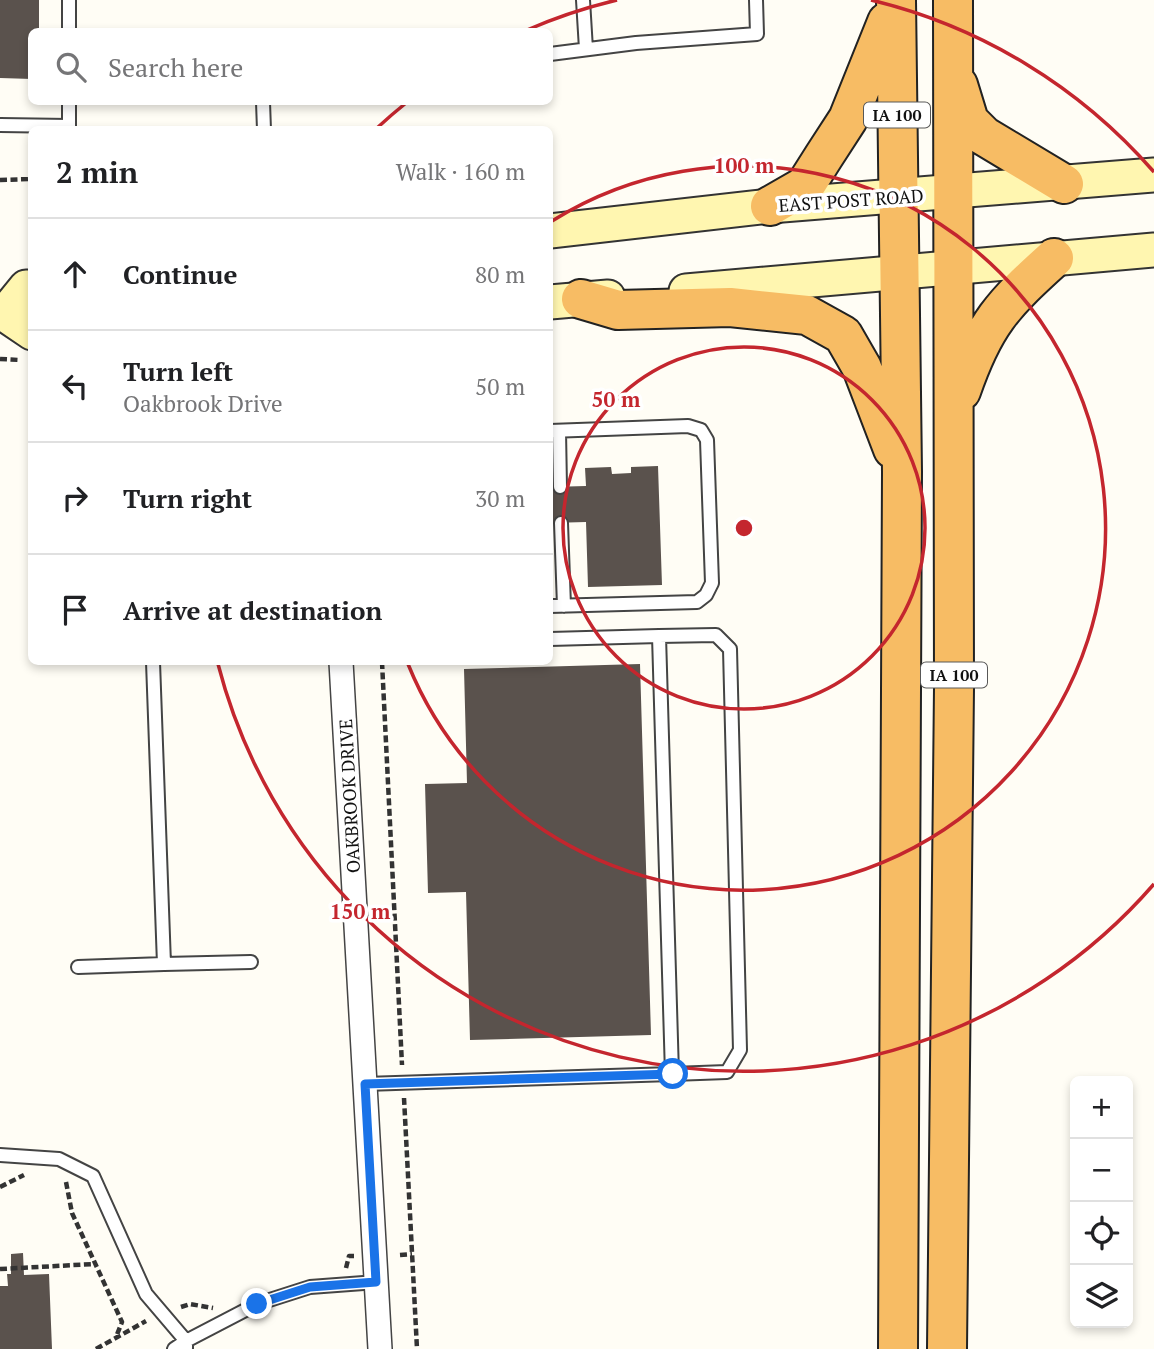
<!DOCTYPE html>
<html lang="en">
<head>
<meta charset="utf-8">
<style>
  body { margin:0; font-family:"PT Serif",serif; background:#f2f2f2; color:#202124 }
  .controls { position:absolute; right:21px; bottom:21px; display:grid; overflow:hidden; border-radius:10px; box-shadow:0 4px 10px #0003 }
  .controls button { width:63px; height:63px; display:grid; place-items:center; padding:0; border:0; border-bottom:2px solid #e0e0e0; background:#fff; color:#202124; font:35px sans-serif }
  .stop { position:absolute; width:21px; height:21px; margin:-16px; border:5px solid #1a73e8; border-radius:50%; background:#fff }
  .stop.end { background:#1a73e8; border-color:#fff; box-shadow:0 2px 7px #0008 }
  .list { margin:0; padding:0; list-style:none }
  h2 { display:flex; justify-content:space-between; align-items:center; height:91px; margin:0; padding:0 28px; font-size:30px }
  h2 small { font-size:23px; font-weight:400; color:#757577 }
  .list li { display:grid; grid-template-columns:46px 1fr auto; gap:21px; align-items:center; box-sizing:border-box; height:112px; padding:0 28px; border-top:2px solid #e0e0e0 }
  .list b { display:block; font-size:26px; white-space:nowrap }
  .list p { margin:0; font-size:23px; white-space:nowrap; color:#757577 }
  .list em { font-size:23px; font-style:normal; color:#757577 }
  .icon { flex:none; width:38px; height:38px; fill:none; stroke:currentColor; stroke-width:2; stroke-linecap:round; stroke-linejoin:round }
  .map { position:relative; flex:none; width:1154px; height:1349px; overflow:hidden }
  .search { position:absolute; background:#fff; box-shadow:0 4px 10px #0003; left:28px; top:28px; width:525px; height:77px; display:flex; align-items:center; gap:18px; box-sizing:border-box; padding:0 24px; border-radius:10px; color:#757577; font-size:26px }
  .panel { position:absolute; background:#fff; box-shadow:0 4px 10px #0003; left:28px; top:126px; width:525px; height:539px; border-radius:10px }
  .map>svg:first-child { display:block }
</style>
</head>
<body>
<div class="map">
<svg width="1154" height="1349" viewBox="0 0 1154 1349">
  <rect width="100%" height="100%" fill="#fffdf5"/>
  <path fill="#5a524d" d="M0 0H39V32H32V79L0 78Z
    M658 466 662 585 588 587 586 522 550 523V487L586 486 585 468 611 467 612 474 631 473V467Z
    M640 664 651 1035 470 1040 466 892 428 893 425 784 467 783 464 669Z
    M23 1253 24 1275 49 1274 52 1349H0V1286H8L7 1274H11V1254Z"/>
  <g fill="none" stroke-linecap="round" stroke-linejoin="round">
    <g stroke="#444" stroke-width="16">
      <path id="service" d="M583 0 586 49
        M69 32V0
        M550 54 636 43 757 34 756 0
        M263 102 264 130
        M0 125 69 126V102
        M550 431 688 426 701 430 707 440 712 583 706 595 697 602 550 606
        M559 431 560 487
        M561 523 564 606
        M659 636 716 635 730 649 740 1050 727 1072 672 1074
        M153 662 164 964 251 962
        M78 967 164 964
        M365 1084 672 1074 659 636 550 639
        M0 1155 59 1159 93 1176 146 1294 186 1341 174 1349
        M186 1348V1341L257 1304 310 1287 377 1282"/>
    </g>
    <g stroke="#444" stroke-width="26">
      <path id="minor" d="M341 662 380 1349"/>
    </g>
    <g stroke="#333" stroke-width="37">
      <path id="secondary" d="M550 231 770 206 1154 175
        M32 287H26L4 314 32 333
        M686 291 1154 250
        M550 302 608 297"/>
    </g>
    <g stroke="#222" stroke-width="42">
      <path id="trunk" d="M896 0 902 472 898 1349
        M958 85 969 121 984 136 1064 184
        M770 206 805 186 824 156 848 119 887 22
        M581 299 618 310 730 307 807 315 843 335 862 368 893 449
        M961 391C984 324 1002 305 1054 258
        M947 1349 954 688 953 0"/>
    </g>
    <path stroke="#333" stroke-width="4.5" stroke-dasharray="7 3.5" stroke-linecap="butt" d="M0 180 32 179
      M0 359 20 360
      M382 662 402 1065
      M404 1098 417 1349
      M66 1182 72 1213 122 1322 116 1337
      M0 1187 24 1175
      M400 1255 412 1254
      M346 1268 349 1256H354
      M0 1269 94 1264
      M181 1307 190 1304 213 1308
      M96 1349 146 1321"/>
    <use href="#service" stroke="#fff" stroke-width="12"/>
    <use href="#minor" stroke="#fff" stroke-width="23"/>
    <use href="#secondary" stroke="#fff6b0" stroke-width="33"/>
    <use href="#trunk" stroke="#f7bc64" stroke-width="38"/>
  </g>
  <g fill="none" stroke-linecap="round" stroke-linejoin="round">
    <path stroke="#1a73e8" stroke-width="9" d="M257 1304 310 1287 376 1282 365 1084 673 1074"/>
  </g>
  <g fill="none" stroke="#c4262e" stroke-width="3.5">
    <circle cx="744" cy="528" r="181"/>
    <path d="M552 221A362 362 0 1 1 408 664"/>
    <path d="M1154 884A543 543 0 0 1 218 664M377 128A543 543 0 0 1 406 103M527 30A543 543 0 0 1 617 0M871 0A543 543 0 0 1 1154 172"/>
  </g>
  <g text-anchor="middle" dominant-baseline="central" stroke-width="7" stroke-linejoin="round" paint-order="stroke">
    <g fill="#fff" stroke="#585858" stroke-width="2">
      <rect x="864" y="102.5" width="66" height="25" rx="5"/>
      <rect x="921" y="662.5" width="66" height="25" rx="5"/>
    </g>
    <g font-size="16" font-weight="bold" fill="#111">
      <text x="897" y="115">IA 100</text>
      <text x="954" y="675">IA 100</text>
    </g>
    <g font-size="18" fill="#111" stroke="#fff">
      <text transform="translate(851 200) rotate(-4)">EAST POST ROAD</text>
      <text transform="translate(349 796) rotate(-93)">OAKBROOK DRIVE</text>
    </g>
  </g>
  <circle cx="744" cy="528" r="10" fill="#c4262e" stroke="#fff" stroke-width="3.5"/>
  <g font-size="21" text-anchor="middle" font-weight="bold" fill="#c4262e" stroke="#fff" stroke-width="7" stroke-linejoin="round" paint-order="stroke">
    <text x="744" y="173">100 m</text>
    <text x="616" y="407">50 m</text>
    <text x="360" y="919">150 m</text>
  </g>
</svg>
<div class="controls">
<button>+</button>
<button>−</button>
<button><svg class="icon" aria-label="locate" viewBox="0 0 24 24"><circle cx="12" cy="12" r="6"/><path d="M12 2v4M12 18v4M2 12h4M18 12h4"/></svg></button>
<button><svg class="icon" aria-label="layers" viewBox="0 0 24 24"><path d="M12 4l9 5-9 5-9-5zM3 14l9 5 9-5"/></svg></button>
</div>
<div class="stop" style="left:673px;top:1074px"></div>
<div class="stop end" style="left:257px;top:1304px"></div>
<div class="search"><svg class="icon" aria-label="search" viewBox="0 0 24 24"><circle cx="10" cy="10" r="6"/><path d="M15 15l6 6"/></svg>Search here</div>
<section class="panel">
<h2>2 min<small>Walk · 160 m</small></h2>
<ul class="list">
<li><svg class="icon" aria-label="ahead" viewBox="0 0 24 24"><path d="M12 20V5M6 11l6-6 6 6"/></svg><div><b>Continue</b></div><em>80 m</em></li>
<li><svg class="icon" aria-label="left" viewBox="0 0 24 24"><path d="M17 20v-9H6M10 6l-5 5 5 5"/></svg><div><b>Turn left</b><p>Oakbrook Drive</p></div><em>50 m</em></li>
<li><svg class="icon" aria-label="right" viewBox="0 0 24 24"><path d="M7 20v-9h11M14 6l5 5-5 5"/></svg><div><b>Turn right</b></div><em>30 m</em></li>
<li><svg class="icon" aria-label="arrive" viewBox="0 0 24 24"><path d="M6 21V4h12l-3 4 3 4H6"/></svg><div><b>Arrive at destination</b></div></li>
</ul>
</section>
</div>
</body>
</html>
